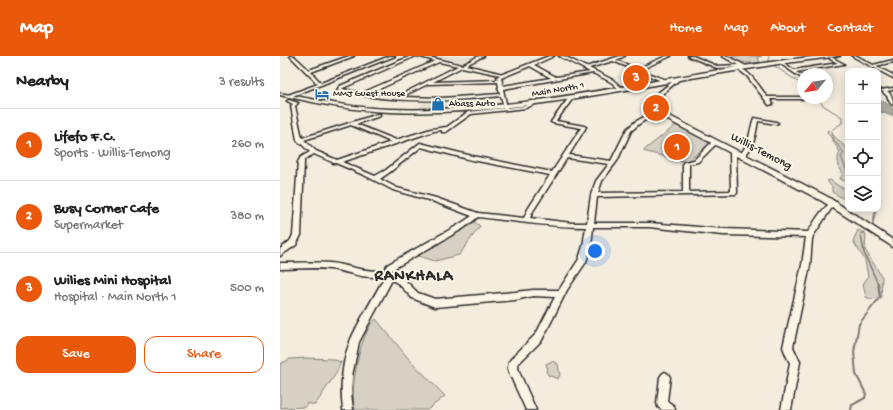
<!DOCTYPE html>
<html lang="en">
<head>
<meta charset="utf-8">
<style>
  body { margin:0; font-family:"Gochi Hand",sans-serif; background:#f2f2f2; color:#222 }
  .controls { position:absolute; right:12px; top:12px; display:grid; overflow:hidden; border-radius:8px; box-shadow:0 2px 10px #0003 }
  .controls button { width:36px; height:36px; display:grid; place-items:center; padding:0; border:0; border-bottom:1px solid #e0e0e0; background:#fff; color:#222; font:20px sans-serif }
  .compass { position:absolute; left:517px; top:12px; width:36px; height:36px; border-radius:50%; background:#fff; box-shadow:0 2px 10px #0003; rotate:240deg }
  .you { position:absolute; left:315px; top:195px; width:14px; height:14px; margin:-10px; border:3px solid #fff; border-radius:50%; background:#1a73e8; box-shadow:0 0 0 6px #1a73e833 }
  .badge { display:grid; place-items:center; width:26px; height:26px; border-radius:50%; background:#ea580c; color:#fff; font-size:13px; font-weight:700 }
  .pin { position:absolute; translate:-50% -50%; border:2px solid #fff; box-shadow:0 1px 4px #0006 }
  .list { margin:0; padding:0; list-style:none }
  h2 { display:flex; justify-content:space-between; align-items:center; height:52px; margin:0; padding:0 16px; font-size:17px }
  h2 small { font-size:13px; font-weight:400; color:#767676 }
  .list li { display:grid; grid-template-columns:26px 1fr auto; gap:12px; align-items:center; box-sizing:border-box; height:72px; padding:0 16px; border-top:1px solid #e0e0e0 }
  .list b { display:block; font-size:15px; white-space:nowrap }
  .list p { margin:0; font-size:13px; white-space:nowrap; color:#767676 }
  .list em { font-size:13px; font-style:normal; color:#767676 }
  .actions { display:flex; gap:8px; padding:12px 16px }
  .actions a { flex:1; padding:9px 0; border:1px solid #ea580c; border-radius:12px; text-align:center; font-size:14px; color:#ea580c }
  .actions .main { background:#ea580c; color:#fff }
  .icon { flex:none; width:22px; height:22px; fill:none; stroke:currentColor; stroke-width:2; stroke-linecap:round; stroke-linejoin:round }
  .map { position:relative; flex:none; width:613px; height:354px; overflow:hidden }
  header { display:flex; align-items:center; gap:24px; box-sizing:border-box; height:56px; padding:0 20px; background:#ea580c; color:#fff }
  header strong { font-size:19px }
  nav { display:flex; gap:22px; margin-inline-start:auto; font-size:14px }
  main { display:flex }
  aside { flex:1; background:#fff }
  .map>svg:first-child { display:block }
</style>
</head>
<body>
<header>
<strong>Map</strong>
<nav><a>Home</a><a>Map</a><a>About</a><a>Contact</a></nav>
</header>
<main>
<aside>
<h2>Nearby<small>3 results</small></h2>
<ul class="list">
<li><span class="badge">1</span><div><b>Lifefo F.C.</b><p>Sports · Willis-Temong</p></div><em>260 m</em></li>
<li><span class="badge">2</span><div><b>Busy Corner Cafe</b><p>Supermarket</p></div><em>380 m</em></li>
<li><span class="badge">3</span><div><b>Wilies Mini Hospital</b><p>Hospital · Main North 1</p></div><em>500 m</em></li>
</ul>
<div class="actions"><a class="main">Save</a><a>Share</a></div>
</aside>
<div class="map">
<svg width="613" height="354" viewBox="0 0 613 354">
  <rect width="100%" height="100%" fill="#f4edde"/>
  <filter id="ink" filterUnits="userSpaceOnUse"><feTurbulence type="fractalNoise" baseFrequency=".025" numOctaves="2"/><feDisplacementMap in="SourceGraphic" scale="8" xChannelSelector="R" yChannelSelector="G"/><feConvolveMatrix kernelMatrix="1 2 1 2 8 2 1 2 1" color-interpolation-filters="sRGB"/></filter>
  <g filter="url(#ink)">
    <path fill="#e5dfd0" d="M143 0H201L181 9Z
      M365 17 378 23 355 27 335 22 346 18 355 21Z
      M144 44H177L173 52H139Z"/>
    <path fill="#d6d1c4" stroke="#807e78" d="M453 0H482L477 1 480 6C469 8 462 7 452 3Z
      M396 69 431 87 406 106 363 95Z
      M548 74 568 94V126L560 123 563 117C558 111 556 103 560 96 555 89 552 82 547 76Z
      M550 124 560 131 568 133V140L562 142 552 136V131L547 125Z
      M194 166 200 170 179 199 155 205 135 199Z
      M578 174 586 178 585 194 602 221 601 242 590 243 586 241 583 228 588 221 585 204 573 185Z
      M96 263 128 302 165 340 147 354H75C69 335 80 275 96 263Z
      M27 302 52 303 61 306 57 316 35 349 27 347 26 351 0 352V308L10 303Z
      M272 305 278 308 280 319 278 323 268 319 266 315 268 313 266 308Z"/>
    <path fill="#afaaa0" stroke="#7a7771" d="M598 44 605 46 613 53 612 60 598 55Z"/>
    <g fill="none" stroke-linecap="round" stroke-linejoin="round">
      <path stroke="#7a7771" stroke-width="1" d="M489 0V5
        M493 9 517 25 523 31
        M536 42 544 50 562 61V67L553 73
        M552 75 554 84 564 97 561 101 567 115 568 126
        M568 127V130"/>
      <path stroke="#7a7771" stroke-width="1.5" d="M592 171 596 153
        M584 176 581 178 584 197 598 228"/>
      <path stroke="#7a7771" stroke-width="2" d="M571 354 572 349 585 342 586 338 576 318 574 296 579 268 600 241 598 227"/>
      <g stroke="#2b2b2b" stroke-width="3">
        <path id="minor" d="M10 0H14L29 14 69 0H74L31 16 41 27 110 0H115L10 41H8V39L38 28Z
          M131 0H136L63 32 62 33 82 37 155 5 137 0H144L182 9 199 0H204L186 9 223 18 269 0H274L254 9 276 21 310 16 279 0H284L306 11 340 0H345L336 4 357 13 386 0H391L360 14 386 24V26H384L333 5 309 12 333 24 342 32V34H340L331 26 313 17 223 33 227 52 245 50 253 47 255 48 246 52 191 58 166 76H162V74L154 75 62 106 95 120 106 114 140 87 192 100 272 116 301 72 273 67 271 66 290 40H292L294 41 276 65 304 70 306 71 289 99 331 105 347 73 355 66 374 55 378 56 359 68 351 75 337 105 322 125 318 137 403 136V107L404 106 414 104 433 85 435 84 438 86 418 106 409 108V136L451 135 450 97 455 94 458 96 456 98 457 137 456 138 317 141 314 167H369L443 173 528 176C534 167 545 145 557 146L558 148 551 153 533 180 532 183 530 209 513 291 520 306 511 354H501L510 307 506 299 503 291 522 209 526 181 443 179 369 171H313L311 190 306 206 287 234 262 284 238 308V312L240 318 256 354H246L230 319 228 312 229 306 231 303 256 278 275 241 253 240 235 244 155 251 132 242 119 228 112 224 79 286 72 320 71 337 73 354H63C60 331 62 305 71 283 80 263 94 241 105 220 84 224 71 216 50 213 34 211 16 213 0 213V207C16 207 33 206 50 207 69 209 85 217 105 214L107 209 180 168 192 160 152 145 113 134 86 120 56 107H53L52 106 34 98 25 103 24 106 21 179 16 189 0 200V193L10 185 13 179 18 106 21 101 30 96 17 84 11 50 13 48 7 45 9 44 18 47 15 50 22 82 98 58H100V60L76 68 116 84 151 73 167 71 188 56 224 52 221 40C176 45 131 47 86 40 77 39 65 38 57 34L60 30ZM159 6 178 10 116 41 88 38ZM250 10 271 22 223 30 221 22ZM182 11 220 19 217 21 218 24 153 26ZM218 26 219 31 218 32 219 33 220 38 162 42 121 41 148 28ZM71 69 111 86 57 104 36 95 24 84ZM141 91 192 104 270 119 248 153 244 162 198 157 156 142 117 132 100 123 110 116ZM287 102 329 108 316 125 311 139 307 167H292L250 162 253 155ZM198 161C234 165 270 171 306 171L303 190 299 203 279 234H253L235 236 155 243 138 237 125 224 111 216 113 213 184 172Z
          M408 0H413L437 10 458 9 442 0H447L466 10 464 11 437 12Z
          M572 0H577L593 9 613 4V6L596 10 613 19V22Z
          M551 1 564 8 516 16 523 20V23L498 6 501 5 514 14 558 7 550 3Z
          M459 12C469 14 481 32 487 41H523V42H525L523 43H490L493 48 489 49 467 20 459 14Z
          M613 32V34L607 35C612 39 613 43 613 49L611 48 607 40 601 34Z
          M474 62 496 66 498 67 496 68 478 65C475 80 475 89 464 101H460L459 100C472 84 468 79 474 62Z
          M385 316 388 318 390 321 387 345 394 350 395 354H382L378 351 377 347 380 321 382 318Z"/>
      </g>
      <g stroke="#2b2b2b" stroke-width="3">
        <path id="major" d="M541 0H560L498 8 399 24 370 48V50L548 141 613 184V191L542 145 365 52V47L392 26C299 42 206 60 110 56 73 55 36 47 0 39V37C36 44 73 52 110 53 256 58 397 14 541 0Z"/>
      </g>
      <use href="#minor" fill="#fcf5e5" fill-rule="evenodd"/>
      <use href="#major" fill="#fcf5e5" fill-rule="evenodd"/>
    </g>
  </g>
  <defs>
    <g id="hotel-bare" transform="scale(1.08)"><path d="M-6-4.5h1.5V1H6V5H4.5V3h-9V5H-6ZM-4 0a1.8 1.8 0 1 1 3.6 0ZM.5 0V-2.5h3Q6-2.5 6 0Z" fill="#1f6fb2" stroke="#fcf5e5" stroke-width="2.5" paint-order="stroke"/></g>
    <g id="shop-bare" transform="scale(1.08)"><path d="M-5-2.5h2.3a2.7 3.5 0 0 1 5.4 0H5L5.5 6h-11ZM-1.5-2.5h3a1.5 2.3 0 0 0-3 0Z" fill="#1f6fb2" stroke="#fcf5e5" stroke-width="2.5" paint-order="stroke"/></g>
  </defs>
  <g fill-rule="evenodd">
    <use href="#hotel-bare" x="42" y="38"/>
    <use href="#shop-bare" x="158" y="48"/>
  </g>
  <g text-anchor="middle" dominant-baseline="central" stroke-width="4" stroke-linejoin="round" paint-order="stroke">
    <g font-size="10" fill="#2b2b2b" stroke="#fcf5e5">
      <text transform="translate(278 34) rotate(-10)">Main North 1</text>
    </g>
    <g font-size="10" fill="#2b2b2b" stroke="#fcf5e5" text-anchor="start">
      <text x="53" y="38">MMJ Guest House</text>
      <text x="169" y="48">Abass Auto</text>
    </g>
    <g font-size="12" fill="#2b2b2b" stroke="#fcf5e5">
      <text transform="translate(481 96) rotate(27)">Willis-Temong</text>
    </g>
    <g font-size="16" font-weight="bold" letter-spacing="1" fill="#2b2b2b" stroke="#fcf5e5">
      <text x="134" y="221">RANKHALA</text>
    </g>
  </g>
</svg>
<div class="controls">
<button>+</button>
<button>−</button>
<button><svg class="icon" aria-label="locate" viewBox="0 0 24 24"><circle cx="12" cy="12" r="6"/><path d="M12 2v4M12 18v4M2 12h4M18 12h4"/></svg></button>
<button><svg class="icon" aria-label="layers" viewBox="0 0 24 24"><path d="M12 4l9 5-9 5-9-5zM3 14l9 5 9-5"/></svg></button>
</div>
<svg class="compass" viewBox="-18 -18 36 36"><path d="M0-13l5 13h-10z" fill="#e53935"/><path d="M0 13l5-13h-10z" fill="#767676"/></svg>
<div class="you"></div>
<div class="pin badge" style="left:397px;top:91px">1</div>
<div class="pin badge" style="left:376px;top:52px">2</div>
<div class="pin badge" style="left:356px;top:22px">3</div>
</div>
</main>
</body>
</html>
